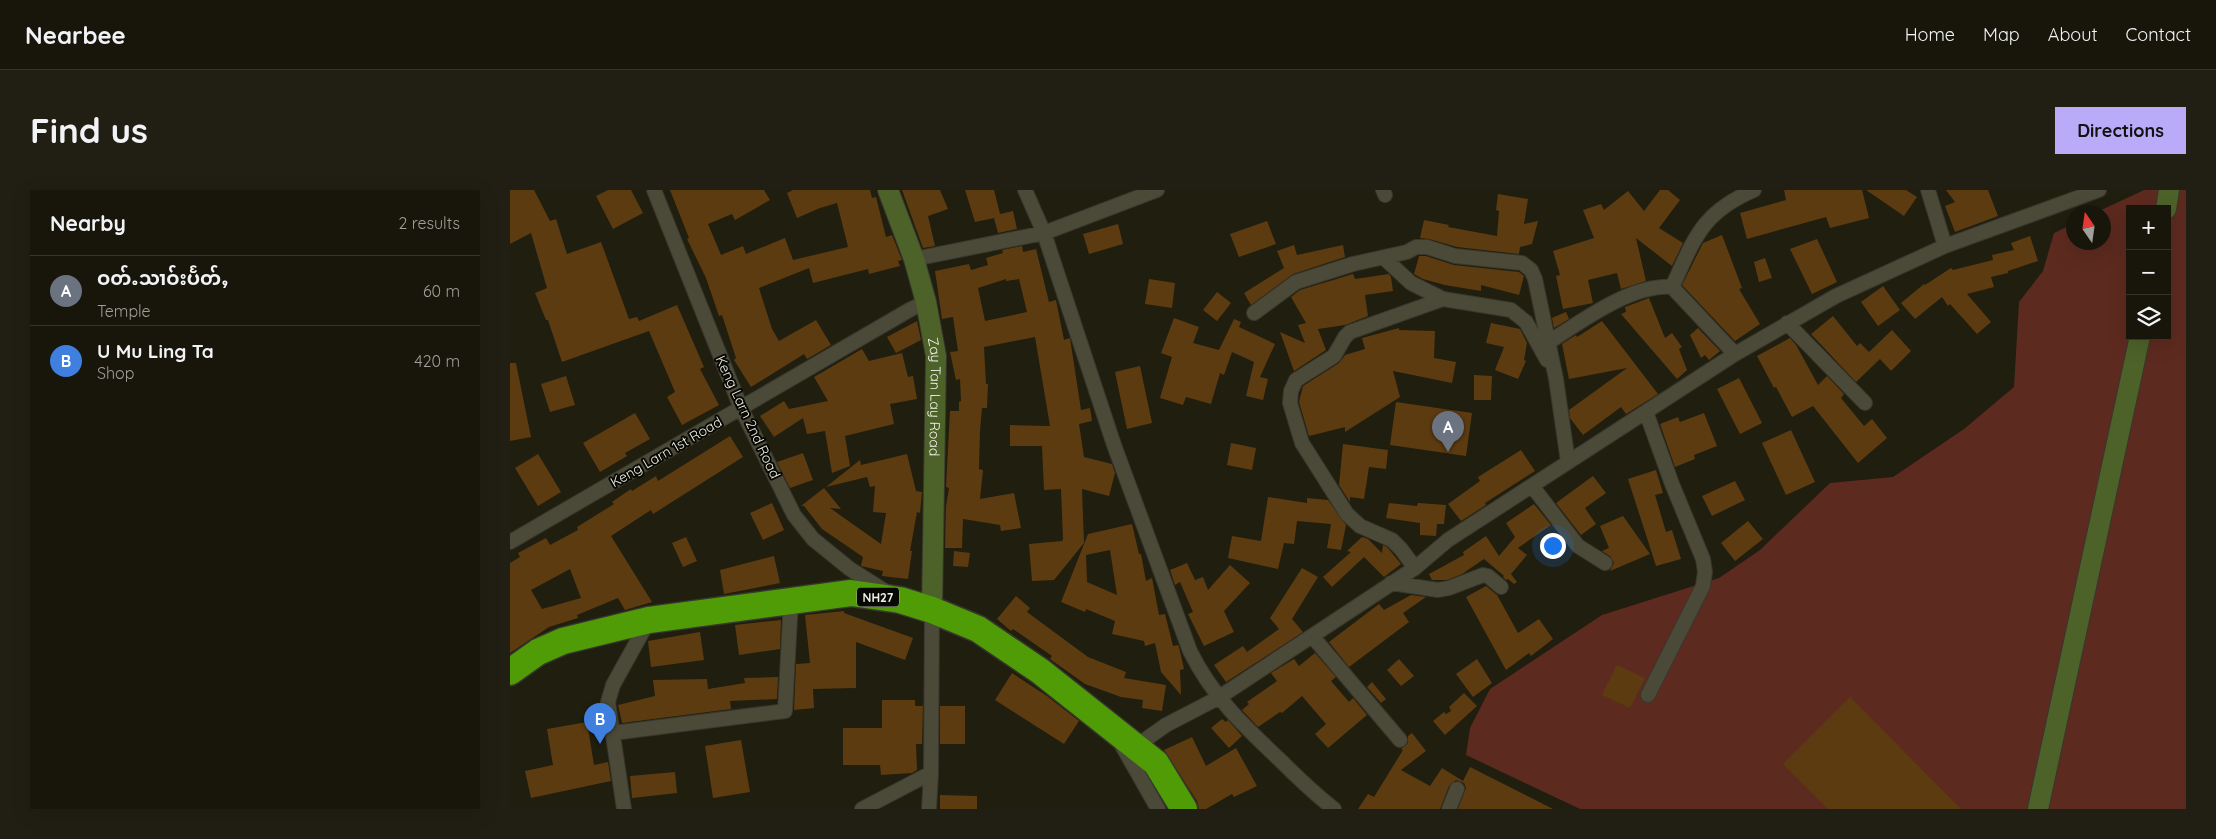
<!DOCTYPE html>
<html lang="en">
<head>
<meta charset="utf-8">
<style>
  body { margin:0; font-family:Quicksand,"Noto Sans Myanmar",sans-serif; background:#211f13; color:#f1f3f6 }
  .controls { position:absolute; right:15px; top:15px; display:grid; overflow:hidden; border-radius:0px; box-shadow:0 5px 20px #0002 }
  .controls button { width:45px; height:45px; display:grid; place-items:center; padding:0; border:0; border-bottom:1px solid #36352b; background:#18160a; color:#f1f3f6; font:25px sans-serif }
  .compass { position:absolute; left:1556px; top:15px; width:45px; height:45px; border-radius:50%; background:#18160a; box-shadow:0 5px 20px #0002; rotate:347deg }
  .you { position:absolute; left:1042px; top:355px; width:18px; height:18px; margin:-12px; border:4px solid #fff; border-radius:50%; background:#1a73e8; box-shadow:0 0 0 8px #1a73e833 }
  .badge { display:grid; place-items:center; width:32px; height:32px; border-radius:50%; background:#b9abf7; color:#fff; font-size:16px; font-weight:700 }
  .pin { position:absolute; translate:-50% -41px; filter:drop-shadow(0 1px 2px #0008) }
  .pin::after { content:''; position:absolute; top:26px; width:18px; height:15px; background:inherit; clip-path:polygon(0 0,100% 0,50% 100%) }
  .list { margin:0; padding:0; list-style:none }
  h2 { display:flex; justify-content:space-between; align-items:center; height:65px; margin:0; padding:0 20px; font-size:21px }
  h2 small { font-size:16px; font-weight:400; color:#9f9f9c }
  .list li { display:grid; grid-template-columns:32px 1fr auto; gap:15px; align-items:center; box-sizing:border-box; height:70px; padding:0 20px; border-top:1px solid #36352b }
  .list b { display:block; font-size:19px; white-space:nowrap }
  .list p { margin:0; font-size:16px; white-space:nowrap; color:#9f9f9c }
  .list em { font-size:16px; font-style:normal; color:#9f9f9c }
  .icon { flex:none; width:28px; height:28px; fill:none; stroke:currentColor; stroke-width:2; stroke-linecap:round; stroke-linejoin:round }
  .map { position:relative; flex:none; width:1676px; height:619px; overflow:hidden; border-radius:0px }
  header { display:flex; align-items:center; gap:30px; box-sizing:border-box; height:70px; padding:0 25px; background:#18160a; border-bottom:1px solid #36352b }
  header strong { font-size:24px }
  nav { display:flex; gap:28px; margin-inline-start:auto; font-size:18px }
  .intro { display:flex; align-items:center; justify-content:space-between; box-sizing:border-box; height:120px; padding:0 30px }
  h1 { margin:0; font-size:35px }
  .button { padding:12px 22px; border-radius:0px; background:#b9abf7; color:#111; font-size:18px; font-weight:700 }
  main { display:flex; gap:30px; padding:0 30px }
  aside { flex:1; background:#18160a; border-radius:0px; box-shadow:0 5px 20px #0002 }
  .map>svg:first-child { display:block }
</style>
</head>
<body>
<header>
<strong>Nearbee</strong>
<nav><a>Home</a><a>Map</a><a>About</a><a>Contact</a></nav>
</header>
<div class="intro"><h1>Find us</h1><a class="button">Directions</a></div>
<main>
<aside>
<h2>Nearby<small>2 results</small></h2>
<ul class="list">
<li><span class="badge" style="background:#6b7280">A</span><div><b>ဝတ်ႉသၢဝ်းပႅတ်ႇ</b><p>Temple</p></div><em>60 m</em></li>
<li><span class="badge" style="background:#3f7fe0">B</span><div><b>U Mu Ling Ta</b><p>Shop</p></div><em>420 m</em></li>
</ul>
</aside>
<div class="map">
<svg width="1676" height="619" viewBox="0 0 1676 619">
  <rect width="100%" height="100%" fill="#201e0e"/>
  <path fill="#5d2a1f" fill-rule="evenodd" d="M1634 0H1676V619H1070L956 565 960 538 980 499 1092 425 1209 388 1250 360 1320 293 1383 287 1454 239 1504 197 1509 112 1533 81 1544 43 1563 34 1564 52H1594V22H1587ZM1620 19H1657V146H1620Z"/>
  <path fill="#5d3b11" fill-rule="evenodd" d="M0 0H24L40 31 46 29 57 64 91 52 119 129 127 127 129 131 167 115 194 177 190 179 209 215 172 235 157 207 165 202 139 141 52 172 38 130H36L25 103 37 98 21 43 0 54Z
    M98 0H121L133 23 103 39 86 6Z
    M160 0H254L260 10 225 30 222 24 198 34 211 65 233 56 236 64 275 48 283 70 338 57 327 13 310 18 287 28 277 3 283 0H360L362 8 366 7 376 47 382 45 392 70 388 71 390 76 359 84 358 79 303 93 299 78 249 98 262 139 269 151 306 130 321 155 297 169 294 164 241 197 224 170 226 168 212 125 209 126 196 88 177 49 179 48Z
    M392 0H430L438 19 418 26 425 56 413 58Z
    M455 0H484L490 24 503 21 507 39 488 43 484 28 465 32Z
    M1150 0H1158L1170 10 1149 38 1173 53 1162 76 1126 48 1136 91 1111 99 1107 83 1078 90 1083 113 1053 119 1046 86 1050 85 1043 61 1084 48 1073 20 1091 14 1094 20 1118 1 1134 21Z
    M1274 0H1352L1359 28 1320 38 1316 27 1237 49 1230 23 1276 10Z
    M1356 0H1396L1407 7 1394 26Z
    M1436 0H1478L1488 26 1445 42 1435 16 1445 12Z
    M988 4 1018 9 1014 34 1028 31 1022 54 1010 57 1009 64 947 57 919 49 910 48 914 30 939 35 938 37 987 46 989 21 986 20Z
    M757 31 766 54 729 67 720 44Z
    M608 34 613 54 579 64 573 44Z
    M1212 45 1232 98 1229 99 1250 134 1225 151 1172 95 1193 53Z
    M1520 46 1528 71 1498 81V83L1481 87 1484 97 1457 104 1481 132 1467 144 1440 114 1438 116 1432 107 1405 129 1391 113 1414 94 1415 95 1441 78 1443 80 1483 70 1482 65 1504 60 1501 53Z
    M1307 49 1327 92 1302 104 1280 59Z
    M784 55 787 65 833 55 835 67 783 84 741 115 734 103 774 78 767 61Z
    M512 56 513 62 526 59 539 112 546 110 554 150 560 148 571 220 580 218 582 231 569 234 574 267 602 274 605 283 599 306 572 299 574 353 544 390 522 391 519 354 552 351 553 349 551 299 534 300 532 256H500V235L540 236 525 147 474 157 476 194H478L477 218H472L470 241 469 279 473 280 470 309 504 303 511 338 491 341 490 335 453 329 452 358H435L436 316 439 298 436 297 440 221H449V212L451 211 450 189 446 190 440 162 448 161 443 127 432 129 425 81 459 74 461 80 478 75 476 68 493 63 492 60ZM496 89V91L509 89 517 122 475 131 468 98Z
    M909 66H916L944 75 1009 82 1014 86 1009 105 971 95V101L935 95 913 89 904 84Z
    M1255 68 1262 88 1249 92 1244 72Z
    M843 84 845 89 879 84 881 87 883 101 855 105 858 126 835 135 808 139 816 160 784 181 770 142 795 153 788 135 796 133 781 107 790 100Z
    M639 89 665 93 662 118 635 114Z
    M1373 96 1390 120 1368 136 1351 112Z
    M707 102 721 113 707 131 693 120Z
    M1139 108 1155 148 1162 143 1172 157 1169 159 1177 180 1167 189 1111 124 1116 122 1115 117Z
    M1056 122 1059 129 1044 138 1042 128Z
    M1323 126 1347 156 1350 153 1359 162 1382 140 1401 161 1381 181 1370 169 1346 192 1301 144Z
    M664 128 689 137 683 153 709 160 724 129 731 132 729 137 765 154 750 187 758 189 753 210 736 206 744 172 722 162 714 185 710 183 701 214 676 207 673 215 650 208 662 167 651 163Z
    M407 131 411 150 386 163 377 147Z
    M1092 131 1148 204 1116 224 1111 217 1073 245 1060 228 1059 220 1117 178 1059 189 1052 154 1066 145 1067 147Z
    M981 133 1010 139 1017 153 1014 170 1016 171 1008 189 985 180 994 157 976 153Z
    M889 138V140L925 141 924 168 946 172 942 193 883 181 890 207 835 242V237L799 246 789 212 793 196 829 173 835 165 855 159 852 148Z
    M1188 138 1210 161 1199 170 1195 165 1191 168 1180 145Z
    M1280 148 1286 155 1308 195 1317 186 1334 204 1331 208 1354 236 1362 229 1377 248 1348 273 1303 216 1282 227 1266 197 1264 198 1247 166Z
    M352 159 359 171 392 163 398 187 403 186 407 209 380 214 384 234 335 246 340 276 322 283 315 241 297 244 293 228 264 247 250 226 274 211 279 219 318 211 304 187Z
    M0 173H6L21 247 0 251Z
    M630 176 642 233 617 239 605 182Z
    M964 185 982 186 981 210H964Z
    M56 186 65 215 40 222 31 194Z
    M1229 188 1252 233 1230 244 1207 199Z
    M886 212 962 223 956 266 880 255Z
    M125 223 140 249 115 263 117 266 90 282 73 253Z
    M1194 223 1207 256 1184 265 1185 269 1165 277 1150 234 1168 227 1170 232Z
    M1281 240 1305 292 1276 305 1252 253Z
    M220 246 233 267 143 324 141 320 101 346 142 412 115 420 108 408 67 425 68 428 39 437 0 463V373L10 367 8 363 36 348 40 355 68 340 67 337 104 314 102 312 121 299 122 301 146 286 148 291ZM60 379 71 408 32 419 21 400Z
    M721 253 746 258 742 280 717 275Z
    M833 254 878 260 876 279 859 277 854 309 840 307V312L829 295Z
    M1011 260 1025 281 975 313 976 315 951 331 938 314 970 291 968 287Z
    M293 263 303 290 280 298 267 272Z
    M28 264 51 302 28 316 5 278Z
    M397 264 406 301 412 302 410 323 407 322 400 361H402L398 389 372 386 373 381 351 376 353 367 312 339 294 316H291L314 298 331 319 320 318 371 354 376 323 363 322 365 296 360 297 357 287 316 297 350 270 351 275Z
    M1146 280 1153 303 1145 305 1156 342 1162 340 1171 369 1146 376 1118 289Z
    M1083 286 1096 303 1075 318 1086 334 1071 345 1046 313Z
    M1225 291 1235 310 1202 326 1192 306Z
    M758 307 797 313V308L818 310 836 335 831 360 817 358 821 334 787 331 784 354 774 353 768 379 718 368 722 346 751 351Z
    M262 313 274 340 253 350 240 323Z
    M879 313 907 316 908 313 936 315 934 334H927L926 346 910 345V333L876 328Z
    M1024 314 1041 335 1008 358 1017 365 1001 384 1007 392 1004 394 998 389 996 390 993 387 994 386 974 369 952 384 937 390H922L919 384 954 365 953 362 976 346 989 366 1005 347 996 333Z
    M1113 326 1140 364 1100 381 1104 373 1100 366 1092 361 1099 358 1090 336Z
    M1238 331 1253 349 1225 371 1211 353Z
    M622 334 629 364H631L636 391 642 388 649 425 655 424 663 456 668 455 669 457 674 479 670 480 671 505 651 482 645 453 635 456 634 451 602 444 605 431 576 419 575 422 551 412 578 344ZM600 360 607 405 577 392 576 365Z
    M176 347 187 371 173 377 162 353Z
    M852 347 858 349 872 363 873 355 877 357 891 374 874 387 854 367 822 397 813 387 841 362 837 361Z
    M444 361 460 363 458 377 443 376Z
    M264 366 270 393 214 404 210 380Z
    M677 373 685 390 693 387 698 400 720 375 740 393 714 421 724 442 694 456 678 424 683 422 670 392 665 395 660 380Z
    M792 378 808 387 782 429 793 442 716 492 704 475 733 456 737 462 769 439 760 428Z
    M976 396 987 405 1008 443 1029 429 1043 449 1021 466 1019 463 996 480 956 407Z
    M901 405 916 407 893 423 899 432 839 477 819 452 869 414 874 420Z
    M506 406 520 418 517 422 578 467 616 482 614 488 656 495 652 521 632 518 633 510 611 507 575 494 540 469 542 466 503 439 501 441 487 429Z
    M334 421V423L403 448 395 470 346 452V498L303 499 304 518 284 520 286 474 300 473 295 425Z
    M271 430 270 459 229 465 225 435Z
    M190 442 194 470 141 477 138 451Z
    M805 463 826 487 821 491 839 512 843 508 857 525 818 558 805 544 816 534 792 506 772 523 770 522 748 537 732 520 739 514 737 512 767 491 761 483 784 469 789 476Z
    M889 469 904 486 891 496 877 480Z
    M967 469 982 493 963 507 946 484Z
    M1107 475 1135 488 1120 518 1092 505Z
    M502 483 537 506 569 531 554 554 485 510Z
    M268 487 267 509 220 511 221 519 112 533 108 515 145 506 143 490 197 489 198 499 235 493 234 488Z
    M862 492 876 509 871 513 857 497Z
    M954 503 967 516 935 545 923 531 934 522 936 524 941 521 939 517Z
    M1340 507 1451 619H1318L1273 574Z
    M372 510H405V516H413L412 554H406L407 580 402 583 371 585 370 575H333V538H372Z
    M430 516H455V554H430Z
    M712 529 716 532 718 530 732 546 719 558 701 538Z
    M77 532 84 575 98 572 101 591 21 608 15 581 43 575 37 539Z
    M902 543 916 561 891 580 920 596 932 578 953 591 960 577 1043 619H948L956 598 954 593 946 590 939 596 930 619H848L858 604 864 607 893 560 891 559 898 553V546Z
    M682 547 696 576 726 558 747 596 724 607 722 604 696 619H689L687 611 654 560Z
    M231 550 240 602 203 608 195 556Z
    M165 582 167 603 122 608 120 586Z
    M430 605 467 606V619H430Z"/>
  <g fill="none" stroke-linecap="round" stroke-linejoin="round">
    <g stroke="#38372e" stroke-width="16">
      <path id="street" d="M144 0 231 218 284 325 303 349 340 379 378 403
        M515 0 534 43 604 255 680 461C702 506 734 536 770 570 787 587 805 604 824 619
        M873 0 875 5
        M1418 0 1435 56
        M874 68 901 93 933 109 1001 120 1016 132 1037 170
        M404 69 534 43 647 0
        M1162 97C1185 48 1191 23 1244 0
        M744 123 786 92 843 74 897 62 906 57H917L945 66 1012 73 1021 80 1025 89 1046 189 1058 272
        M1277 133 1355 213
        M1039 152C1072 131 1121 94 1162 97L1225 164
        M1136 222 1162 294 1193 369 1195 382 1193 396 1138 505
        M1022 296 1068 356 1095 373
        M0 352 401 119 416 112
        M905 378 891 359 882 350 850 336 837 324 792 253 780 213 781 201 786 190 824 166 835 147 840 142 933 109
        M881 393 928 400 939 398 973 385 978 386 991 397
        M802 446 890 550
        M103 543 275 521 281 410
        M610 552 648 619
        M625 557 656 535 708 508 802 446 905 378 938 350 1225 164 1326 106 1435 56 1589 0
        M114 619 98 512 103 495 139 430
        M352 619 421 583 422 420
        M419 619 421 583
        M939 619 947 599"/>
    </g>
    <g stroke="#38372e" stroke-width="22">
      <g id="secondary">
        <path id="s1" d="M378 0 404 69 416 112 426 166 422 420"/>
        <path d="M1656 19 1659 0"/>
        <path d="M1528 619 1630 146"/>
      </g>
    </g>
    <g stroke="#38372e" stroke-width="29">
      <path id="highway" d="M0 482 28 462 53 451 139 430 341 403 390 410 422 420 468 439 530 481 646 573 674 619"/>
    </g>
    <use href="#street" stroke="#4b4938" stroke-width="14"/>
    <use href="#secondary" stroke="#4c6229" stroke-width="20"/>
    <use href="#highway" stroke="#509c06" stroke-width="26"/>
  </g>
  <g text-anchor="middle" dominant-baseline="central" stroke-width="4" stroke-linejoin="round" paint-order="stroke">
    <rect fill="#080803" stroke="#acaba3" stroke-width="1" x="347" y="397.5" width="42" height="19" rx="4"/>
    <g font-size="12" font-weight="bold" fill="#f2f1e7">
      <text x="368" y="407">NH27</text>
    </g>
    <g font-size="14" fill="#f2f1e7" stroke="#080803">
      <text stroke="none"><textPath href="#s1" startOffset="214">Zay Tan Lay Road</textPath></text>
      <text transform="translate(238 227) rotate(65)">Keng Larn 2nd Road</text>
      <text transform="translate(156 262) rotate(-30)">Keng Larn 1st Road</text>
    </g>
  </g>
</svg>
<div class="controls">
<button>+</button>
<button>−</button>
<button><svg class="icon" aria-label="layers" viewBox="0 0 24 24"><path d="M12 4l9 5-9 5-9-5zM3 14l9 5 9-5"/></svg></button>
</div>
<svg class="compass" viewBox="-18 -18 36 36"><path d="M0-13l5 13h-10z" fill="#e53935"/><path d="M0 13l5-13h-10z" fill="#9f9f9c"/></svg>
<div class="you"></div>
<div class="pin badge" style="left:938px;top:262px;background:#6b7280">A</div>
<div class="pin badge" style="left:90px;top:554px;background:#3f7fe0">B</div>
</div>
</main>
</body>
</html>
